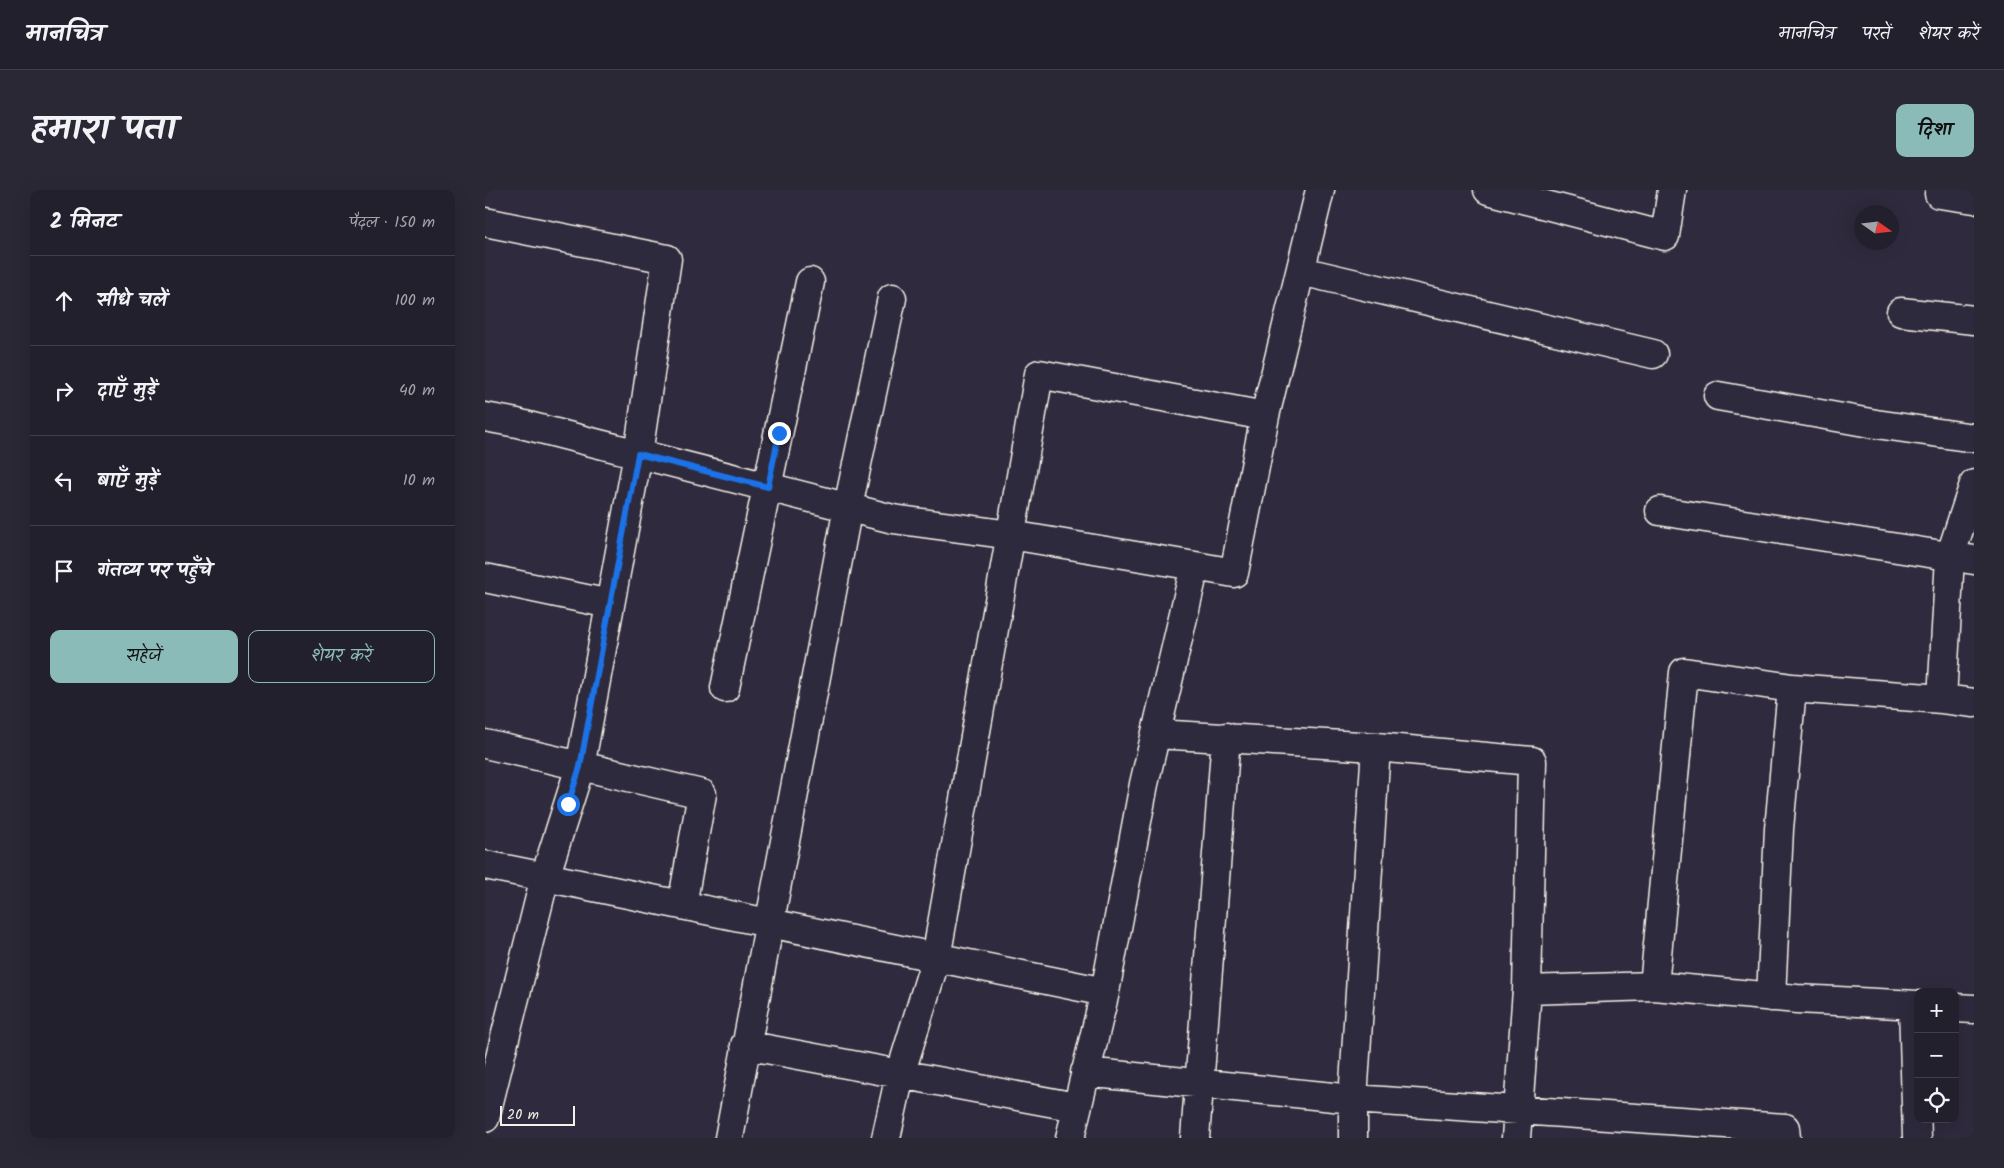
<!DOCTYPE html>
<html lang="hi">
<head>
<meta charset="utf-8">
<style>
  body { margin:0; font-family:Kalam,"Playpen Sans Deva",sans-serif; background:#2b2836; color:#f1f3f6 }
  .controls { position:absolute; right:15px; bottom:15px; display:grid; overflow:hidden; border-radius:10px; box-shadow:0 5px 20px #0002 }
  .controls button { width:45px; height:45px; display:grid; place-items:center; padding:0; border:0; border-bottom:1px solid #403e4a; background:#23202e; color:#f1f3f6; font:25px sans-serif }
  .compass { position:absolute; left:1369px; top:15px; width:45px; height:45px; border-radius:50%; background:#23202e; box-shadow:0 5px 20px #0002; rotate:104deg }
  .scale { position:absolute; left:15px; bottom:12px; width:75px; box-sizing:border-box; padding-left:5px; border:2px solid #f4f1e8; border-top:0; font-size:14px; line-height:18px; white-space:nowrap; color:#f4f1e8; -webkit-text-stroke:4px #2f2a3d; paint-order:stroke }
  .stop { position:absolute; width:15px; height:15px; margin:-11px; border:4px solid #1a73e8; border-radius:50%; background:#fff }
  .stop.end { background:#1a73e8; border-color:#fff; box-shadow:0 1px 5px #0008 }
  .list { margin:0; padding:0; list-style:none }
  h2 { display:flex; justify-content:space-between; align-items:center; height:65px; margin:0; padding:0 20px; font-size:21px }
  h2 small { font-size:16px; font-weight:400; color:#a3a3aa }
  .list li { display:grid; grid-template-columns:32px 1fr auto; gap:15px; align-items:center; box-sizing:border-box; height:90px; padding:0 20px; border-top:1px solid #403e4a }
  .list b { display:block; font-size:19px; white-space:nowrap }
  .list em { font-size:16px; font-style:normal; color:#a3a3aa }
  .actions { display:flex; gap:10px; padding:15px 20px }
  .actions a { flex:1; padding:11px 0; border:1px solid #8bbbb9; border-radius:10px; text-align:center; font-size:18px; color:#8bbbb9 }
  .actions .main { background:#8bbbb9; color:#111 }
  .icon { flex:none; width:28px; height:28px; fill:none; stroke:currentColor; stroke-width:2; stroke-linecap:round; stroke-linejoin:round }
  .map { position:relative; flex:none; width:1489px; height:948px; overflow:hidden; border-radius:10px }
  header { display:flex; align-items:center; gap:30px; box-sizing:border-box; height:70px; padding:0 25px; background:#23202e; border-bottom:1px solid #403e4a }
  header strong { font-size:24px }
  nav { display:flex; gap:28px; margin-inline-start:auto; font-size:18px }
  .intro { display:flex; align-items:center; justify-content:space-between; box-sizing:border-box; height:120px; padding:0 30px }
  h1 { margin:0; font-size:35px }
  .button { padding:12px 22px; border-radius:10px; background:#8bbbb9; color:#111; font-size:18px; font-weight:700 }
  main { display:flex; gap:30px; padding:0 30px }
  aside { flex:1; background:#23202e; border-radius:10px; box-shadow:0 5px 20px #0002 }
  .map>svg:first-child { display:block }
</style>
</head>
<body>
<header>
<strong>मानचित्र</strong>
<nav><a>मानचित्र</a><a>परतें</a><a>शेयर करें</a></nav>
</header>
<div class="intro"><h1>हमारा पता</h1><a class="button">दिशा</a></div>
<main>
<aside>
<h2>2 मिनट<small>पैदल · 150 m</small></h2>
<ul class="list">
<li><svg class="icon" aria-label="ahead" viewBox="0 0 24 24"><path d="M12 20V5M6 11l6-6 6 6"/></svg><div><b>सीधे चलें</b></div><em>100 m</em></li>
<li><svg class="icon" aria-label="right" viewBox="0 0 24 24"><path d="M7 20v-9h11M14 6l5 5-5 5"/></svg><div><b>दाएँ मुड़ें</b></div><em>40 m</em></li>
<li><svg class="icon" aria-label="left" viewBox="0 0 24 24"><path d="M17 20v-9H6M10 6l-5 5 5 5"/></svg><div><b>बाएँ मुड़ें</b></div><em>10 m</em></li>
<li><svg class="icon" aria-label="arrive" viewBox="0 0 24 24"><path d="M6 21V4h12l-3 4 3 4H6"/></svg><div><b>गंतव्य पर पहुँचे</b></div></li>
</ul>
<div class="actions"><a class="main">सहेजें</a><a>शेयर करें</a></div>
</aside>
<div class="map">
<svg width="1489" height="948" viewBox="0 0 1489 948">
  <rect width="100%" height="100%" fill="#2f2a3d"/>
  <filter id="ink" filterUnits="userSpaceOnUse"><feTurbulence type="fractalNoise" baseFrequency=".02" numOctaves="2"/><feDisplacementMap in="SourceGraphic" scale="10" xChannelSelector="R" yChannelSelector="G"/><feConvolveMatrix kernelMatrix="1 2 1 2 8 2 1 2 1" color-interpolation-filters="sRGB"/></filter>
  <g filter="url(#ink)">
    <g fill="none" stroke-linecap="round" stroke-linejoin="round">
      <g stroke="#f4f1e8" stroke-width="31">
        <path id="street" d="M1003 0 1180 46 1187 0
          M1454 4 1489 9
          M0 32 182 69 153 264 95 577 60 687 620 802
          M816 81 1168 164
          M1416 122 1489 130
          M1233 206 1391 234 1489 248
          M0 227 32 233 408 329 526 345 710 376
          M1175 321 1489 370
          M0 388 125 414
          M240 498 325 92
          M1457 509 1489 513
          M671 544 891 557 1047 571 1042 800
          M0 554 217 604 197 715
          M0 675 60 687 0 928
          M1169 796 1312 809 1433 815
          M1286 807 1294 639 1307 498
          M1428 815 1432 948
          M1470 818 1489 819
          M260 855 591 917
          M600 882 868 909 1300 938 1301 948
          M244 948 363 317 407 108
          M401 948 415 885 451 768 554 184 780 226
          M585 948 620 802 659 594 710 376 749 383 780 226 835 0
          M710 948 741 547
          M868 948V909L891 557
          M1031 948 1042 800 1169 796 1199 482 1307 498 1457 509 1465 367 1489 294"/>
      </g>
      <use href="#street" stroke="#2f2a3d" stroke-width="28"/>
    </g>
  </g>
  <g fill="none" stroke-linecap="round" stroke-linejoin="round" filter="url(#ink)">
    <path stroke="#1a73e8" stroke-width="6" d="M83 614 95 577 153 264 283 297 294 243"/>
  </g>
</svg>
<div class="controls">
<button>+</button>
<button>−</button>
<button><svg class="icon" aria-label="locate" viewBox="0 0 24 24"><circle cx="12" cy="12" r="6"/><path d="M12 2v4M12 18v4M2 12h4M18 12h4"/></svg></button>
</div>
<svg class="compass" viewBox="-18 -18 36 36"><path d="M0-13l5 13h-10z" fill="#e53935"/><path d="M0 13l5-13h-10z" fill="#a3a3aa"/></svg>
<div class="scale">20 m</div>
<div class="stop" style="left:83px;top:614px"></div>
<div class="stop end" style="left:294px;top:243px"></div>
</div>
</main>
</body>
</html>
